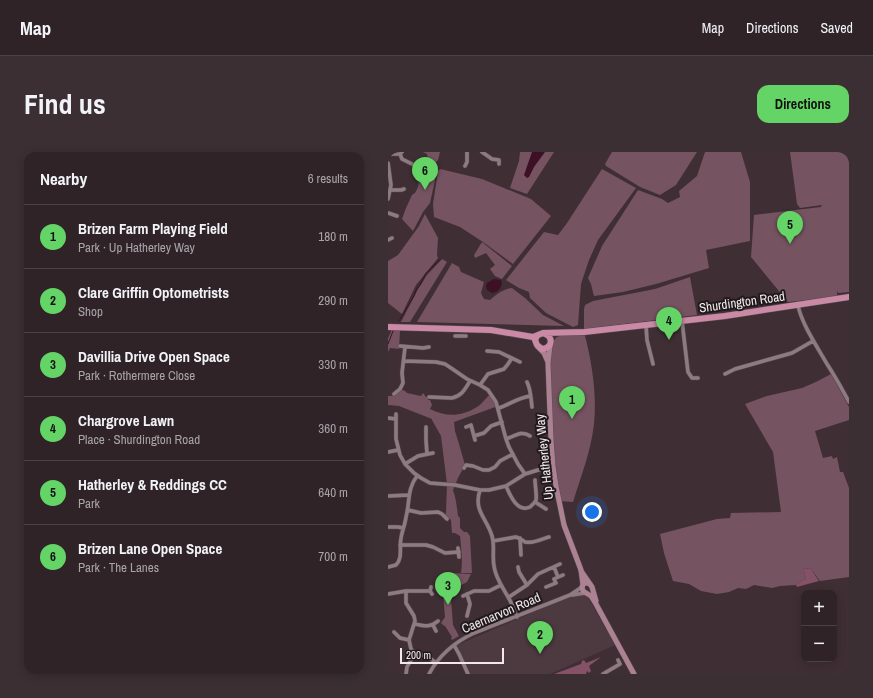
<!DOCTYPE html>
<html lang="en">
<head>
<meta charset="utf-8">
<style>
  body { margin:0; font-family:"Archivo Narrow",sans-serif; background:#3b2f34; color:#f1f3f6 }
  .controls { position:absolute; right:12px; bottom:12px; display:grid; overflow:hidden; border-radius:8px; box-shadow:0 2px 10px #0003 }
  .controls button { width:36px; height:36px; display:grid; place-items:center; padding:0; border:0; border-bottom:1px solid #4a4045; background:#2f2328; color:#f1f3f6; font:20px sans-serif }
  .scale { position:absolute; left:12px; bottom:10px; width:104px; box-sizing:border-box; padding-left:4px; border:2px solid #f2e8eb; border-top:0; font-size:11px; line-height:14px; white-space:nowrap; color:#f2e8eb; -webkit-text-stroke:3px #211a1c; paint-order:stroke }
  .you { position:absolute; left:204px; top:360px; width:14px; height:14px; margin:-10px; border:3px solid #fff; border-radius:50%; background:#1a73e8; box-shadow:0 0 0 6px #1a73e833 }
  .badge { display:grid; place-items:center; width:26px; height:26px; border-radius:50%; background:#65d467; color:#111; font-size:13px; font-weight:700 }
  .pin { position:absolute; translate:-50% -33px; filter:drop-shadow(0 1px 2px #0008) }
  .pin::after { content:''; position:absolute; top:21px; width:14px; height:12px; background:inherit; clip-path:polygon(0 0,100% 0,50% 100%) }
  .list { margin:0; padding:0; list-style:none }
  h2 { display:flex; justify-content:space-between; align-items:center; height:52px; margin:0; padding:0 16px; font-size:17px }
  h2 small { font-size:13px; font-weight:400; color:#a7a4a8 }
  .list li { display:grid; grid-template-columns:26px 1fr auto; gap:12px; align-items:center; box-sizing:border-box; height:64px; padding:0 16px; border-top:1px solid #4a4045 }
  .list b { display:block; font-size:15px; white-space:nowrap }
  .list p { margin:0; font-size:13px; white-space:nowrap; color:#a7a4a8 }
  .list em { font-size:13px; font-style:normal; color:#a7a4a8 }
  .map { position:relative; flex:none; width:461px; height:522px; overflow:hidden; border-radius:12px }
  header { display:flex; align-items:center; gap:24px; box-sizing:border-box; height:56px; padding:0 20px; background:#2f2328; border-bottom:1px solid #4a4045 }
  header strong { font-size:19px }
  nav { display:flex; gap:22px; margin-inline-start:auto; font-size:14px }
  .intro { display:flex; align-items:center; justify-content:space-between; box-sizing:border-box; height:96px; padding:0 24px }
  h1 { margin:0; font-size:28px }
  .button { padding:10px 18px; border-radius:12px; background:#65d467; color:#111; font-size:14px; font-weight:700 }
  main { display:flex; gap:24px; padding:0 24px }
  aside { flex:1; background:#2f2328; border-radius:12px; box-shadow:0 2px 10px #0003 }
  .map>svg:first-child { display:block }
</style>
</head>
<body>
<header>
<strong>Map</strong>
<nav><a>Map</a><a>Directions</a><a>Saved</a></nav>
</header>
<div class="intro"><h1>Find us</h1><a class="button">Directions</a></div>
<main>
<aside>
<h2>Nearby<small>6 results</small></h2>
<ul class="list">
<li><span class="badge">1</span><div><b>Brizen Farm Playing Field</b><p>Park · Up Hatherley Way</p></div><em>180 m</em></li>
<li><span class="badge">2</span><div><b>Clare Griffin Optometrists</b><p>Shop</p></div><em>290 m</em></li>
<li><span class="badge">3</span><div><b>Davillia Drive Open Space</b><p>Park · Rothermere Close</p></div><em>330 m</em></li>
<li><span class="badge">4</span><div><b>Chargrove Lawn</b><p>Place · Shurdington Road</p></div><em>360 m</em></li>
<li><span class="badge">5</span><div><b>Hatherley &amp; Reddings CC</b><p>Park</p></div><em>640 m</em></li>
<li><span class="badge">6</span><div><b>Brizen Lane Open Space</b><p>Park · The Lanes</p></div><em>700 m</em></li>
</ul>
</aside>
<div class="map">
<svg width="461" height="522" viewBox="0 0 461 522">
  <rect width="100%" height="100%" fill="#3f2f35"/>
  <path fill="#4d3940" d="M196 438 227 493 162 522H80L65 495Z"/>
  <path fill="#765361" d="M35 0H52L50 8 46 12 50 14 42 51 35 60 25 79 14 67 18 56 24 43 27 41 30 35 31 28 40 7 39 2Z
    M132 0H166L139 42 122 36 131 9Z
    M224 0H309L288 33 272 43 252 35 218 14 217 12Z
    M317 0H353L362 30V89L318 98 321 116 268 132 235 140 206 144 203 132 200 126 214 94 250 38 274 47 280 51 292 45 291 39 309 24Z
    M402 0H461V140L450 141 449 139V145L400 150 363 105 366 63 433 55 434 53 412 56 409 52Z
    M52 17 94 27 143 47 163 64 125 112 95 90 72 75 46 65 45 52 50 19Z
    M214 17 248 36 210 88 201 108 193 132 190 173 185 175 158 161 142 146 141 140 131 136 118 128 156 80 170 83 179 71Z
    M37 62 50 86 49 103 50 106 28 133 14 162 0 151V109L10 103 31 74Z
    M94 90 124 114 114 127 107 124 102 117 107 113 98 101 87 106 86 103Z
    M54 107 59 110 22 170H13L29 139 39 123Z
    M64 111 71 115 73 120 96 130 93 141 96 147 102 148C109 142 115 137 124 136L137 146 155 163 176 174 29 170Z
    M302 125 309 163 196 177V157L197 153 205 149 267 137Z
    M3 178H12L11 197 2 196 0 200V186L3 180Z
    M196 180C204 210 209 242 206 272 203 299 193 324 185 350L171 349 168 334 160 211 163 191 169 185 179 181Z
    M443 222 461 255V268L427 279 435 306 444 304 445 307 449 305 452 320H455L461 336V425L432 429 423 417 415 416 418 427 413 429 408 433 392 434 384 436 366 433 358 437 350 436 341 440 329 442 313 439 301 432 285 429 276 401 272 382 329 367 342 366 343 361 393 360 385 300 357 252 379 244 414 236 428 230Z
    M12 237 17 239 19 241 33 244 35 241 38 245H40V248H42L44 253 42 257C58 265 73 265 89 255 94 252 98 246 103 241L110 254 66 270 67 279 71 292 77 313 70 326 65 338C68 346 69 356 70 364L72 366V376L76 380H79L82 384 84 421H73C75 410 73 395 72 384L67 381H64L63 368 57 363 58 361 59 332 53 284 44 268V267L11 254 0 253V244H4Z
    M62 421 83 422 79 430 66 437 63 447 65 473 71 484 64 488 63 486 64 485 57 474 55 473 53 471 57 465 55 443V431L58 430 60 431 63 429Z"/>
  <path fill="#855167" d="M415 416 423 417 431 429 409 435 408 433 413 429 418 427Z
    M213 505 201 514 203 519 201 521 199 519 198 522H166L193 512 194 509 196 508 198 511Z"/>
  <path fill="#3d1025" d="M144 0H157L146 15 141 25 139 26 136 23Z
    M106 127 113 128C116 134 110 141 104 141L99 138 98 134 99 131Z"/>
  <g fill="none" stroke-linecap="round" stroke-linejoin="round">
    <path stroke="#3d1025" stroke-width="1" d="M11 169 26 144 29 136 32 133 38 121 53 107
      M0 192 5 179"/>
    <g stroke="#5a4d53" stroke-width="4.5">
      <path id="street" d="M94 0 104 7 111 8V12
        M0 2H12L14 0
        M12 2 14 7 24 12
        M0 11 3 33 0 47
        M77 14 79 10V0
        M2 38H13L16 37
        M0 61 9 64
        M0 88 4 86
        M410 153C413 171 430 196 439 212 447 224 454 237 461 250
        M294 169 300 220 304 226H310
        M258 173 259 188 265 212
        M67 184H78
        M12 194 35 196 41 195
        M99 199 111 200 132 210
        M16 209 48 210 57 212 63 216 79 227 92 233 100 238 108 250 118 287 121 295 130 312 137 322
        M337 222 347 217 404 201 425 189
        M139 230C143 238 143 247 144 255
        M92 233 100 222 116 217 120 212 124 206
        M6 242 12 237 15 231 14 221 17 195
        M41 245 64 246C74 244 77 237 82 229
        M111 256C122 252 130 246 142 244
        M8 262V287L12 303 17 312 26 321 33 326 42 331 67 333 92 338H101L118 334 137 322 150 318 165 314
        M0 266 8 267
        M38 275V288L39 302
        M78 275 83 273 87 288
        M86 284 96 281 103 274 114 270
        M118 287C127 284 134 278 142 284
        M0 300 10 298
        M17 312 30 304 45 301
        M76 316 78 313 85 314 95 318H101L107 315 112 309 125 302
        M118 334C122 343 129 361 142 355 144 353 147 351 148 348 149 342 147 334 147 328
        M92 338C85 359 99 366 104 384 107 394 104 404 106 414 107 425 115 436 120 445 124 451 126 458 129 465
        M0 344 21 343
        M147 350 158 357
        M20 358 33 361 50 360 54 362 59 367
        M0 375H10L15 376
        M132 386 133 403
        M105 389 128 385C132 386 134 388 137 390 145 392 153 387 161 385
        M12 393H38L45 395 57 401 71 400
        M70 396 71 405
        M0 415 8 413C15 406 11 396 13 386 14 379 17 373 18 365 22 350 19 337 29 324
        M130 415 131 420 139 433
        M166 415 170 425
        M43 435 42 439 44 442
        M158 435 168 431 166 427 175 423
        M18 439V451L26 464 27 469 21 488 23 497 28 502 39 504 48 511
        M0 442 18 439H42
        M79 442 82 452 79 464
        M184 443 197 441
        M75 444 86 439H101L113 433
        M121 445 139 433 150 422 172 412
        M27 472C36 474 42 476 50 469
        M45 473 48 479
        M6 480 12 486 21 488
        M66 493 71 502 80 522
        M18 522 19 515 23 508 28 502
        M41 522C51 503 67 490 86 481L182 443 194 435
        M215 522 232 512 230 508"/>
    </g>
    <g stroke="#5a4d53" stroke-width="6">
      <path id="secondary" d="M162 194 160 211 163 288 165 314 168 334 176 373 193 418 195 433
        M150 195 156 201 160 210
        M193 419 204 435 208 449
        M202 432C198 430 195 431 194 435L195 439 203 444 208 452 246 522"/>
    </g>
    <g stroke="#5a4d53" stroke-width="7">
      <path id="primary" d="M0 175 103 178 145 185 155 181 196 180 337 164 461 145
        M149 184 147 188 149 193 154 197C165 196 166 184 155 181"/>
    </g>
    <use href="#street" stroke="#8e7b82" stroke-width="3.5"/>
    <use href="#secondary" stroke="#ac8293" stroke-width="5"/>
    <use href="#primary" stroke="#ca89a4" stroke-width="6"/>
  </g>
  <g text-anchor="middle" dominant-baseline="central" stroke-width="4" stroke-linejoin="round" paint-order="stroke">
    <g font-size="13" fill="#f2e8eb" stroke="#211a1c">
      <text transform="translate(354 150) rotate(-8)">Shurdington Road</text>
      <text transform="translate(156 305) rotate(-96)">Up Hatherley Way</text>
      <text transform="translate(113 461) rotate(-23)">Caernarvon Road</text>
    </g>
  </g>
</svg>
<div class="controls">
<button>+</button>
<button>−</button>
</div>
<div class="scale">200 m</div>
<div class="you"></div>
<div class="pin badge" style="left:184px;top:267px">1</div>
<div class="pin badge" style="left:152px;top:502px">2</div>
<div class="pin badge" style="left:60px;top:453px">3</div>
<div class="pin badge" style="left:281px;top:188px">4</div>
<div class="pin badge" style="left:402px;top:92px">5</div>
<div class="pin badge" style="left:37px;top:38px">6</div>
</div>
</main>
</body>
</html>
